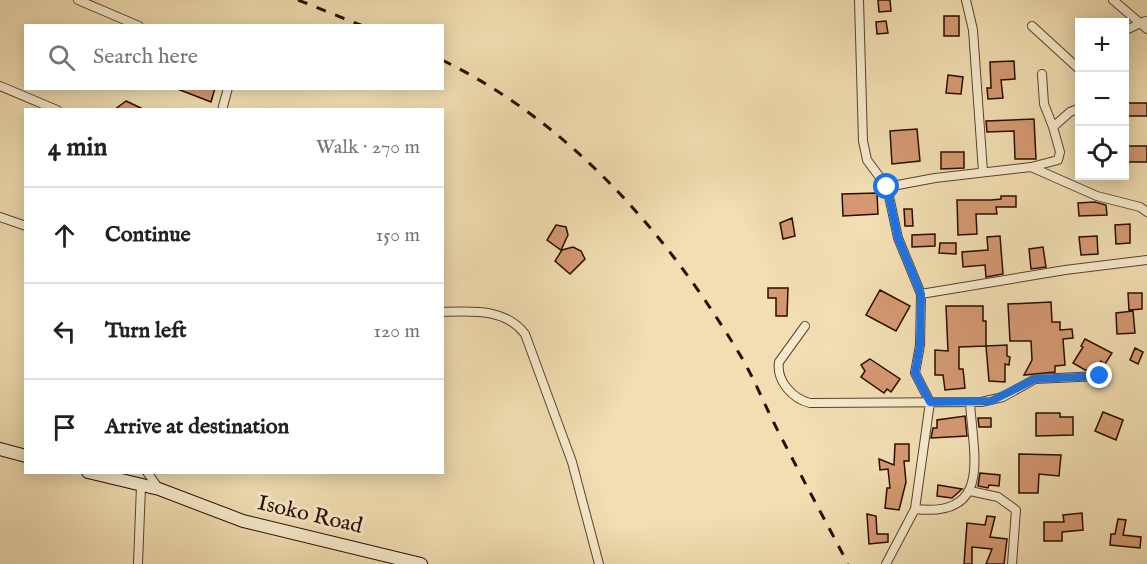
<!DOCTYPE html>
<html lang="en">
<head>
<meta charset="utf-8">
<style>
  body { margin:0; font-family:"IM FELL English",serif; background:#f2f2f2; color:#202124 }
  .controls { position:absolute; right:18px; top:18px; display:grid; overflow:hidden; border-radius:0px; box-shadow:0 3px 15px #0003 }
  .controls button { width:54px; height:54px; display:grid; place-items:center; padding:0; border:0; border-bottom:2px solid #e0e0e0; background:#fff; color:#202124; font:30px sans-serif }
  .stop { position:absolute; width:18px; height:18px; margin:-14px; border:4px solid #1a73e8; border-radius:50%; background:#fff }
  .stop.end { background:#1a73e8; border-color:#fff; box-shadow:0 2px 6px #0008 }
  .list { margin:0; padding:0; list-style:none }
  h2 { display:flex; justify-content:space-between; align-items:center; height:78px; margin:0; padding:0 24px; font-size:26px }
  h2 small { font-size:20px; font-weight:400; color:#757577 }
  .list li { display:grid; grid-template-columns:39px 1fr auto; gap:18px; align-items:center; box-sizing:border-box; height:96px; padding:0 24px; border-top:2px solid #e0e0e0 }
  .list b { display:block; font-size:22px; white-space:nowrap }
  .list em { font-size:20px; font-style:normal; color:#757577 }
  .icon { flex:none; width:33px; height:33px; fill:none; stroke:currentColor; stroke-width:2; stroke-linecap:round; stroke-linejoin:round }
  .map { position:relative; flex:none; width:1147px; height:564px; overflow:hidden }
  .search { position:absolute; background:#fff; box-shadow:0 3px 15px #0003; left:24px; top:24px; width:420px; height:66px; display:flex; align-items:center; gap:15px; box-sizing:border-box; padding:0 21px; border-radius:0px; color:#757577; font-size:22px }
  .panel { position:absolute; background:#fff; box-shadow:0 3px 15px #0003; left:24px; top:108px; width:420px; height:366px; border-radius:0px }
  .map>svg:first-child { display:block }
</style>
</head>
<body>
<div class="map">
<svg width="1147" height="564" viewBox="0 0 1147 564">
  <rect width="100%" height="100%" fill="#f1deb2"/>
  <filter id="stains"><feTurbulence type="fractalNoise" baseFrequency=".00333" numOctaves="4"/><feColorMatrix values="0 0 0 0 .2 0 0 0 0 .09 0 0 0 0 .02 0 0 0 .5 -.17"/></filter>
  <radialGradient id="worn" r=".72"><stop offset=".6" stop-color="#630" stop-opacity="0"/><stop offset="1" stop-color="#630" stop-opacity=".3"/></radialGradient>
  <path fill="#d59972" stroke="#2a0c00" stroke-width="1.5" d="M878 0H890L891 11 879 12Z
    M944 16H959V36H944Z
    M886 21 888 33 877 34 876 22Z
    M1014 61 1015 79 1001 80 1003 98 988 99 987 88H991L990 62Z
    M948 75 963 77 961 94 946 93Z
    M175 88H215L211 102Z
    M126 101 145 110H114Z
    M1125 103H1147V116H1125Z
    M1034 119 1036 159H1015L1014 131 987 132 986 121Z
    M917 129 920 161 892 164 890 131Z
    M1125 146H1147V162H1125Z
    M941 152H964V168L941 169Z
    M877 193 878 214 843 216 842 194Z
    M1001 196H1016V207H996L997 214H976L977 234 958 235 957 200H991L1001 199Z
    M1095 202 1106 205 1107 215 1079 216 1078 203Z
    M904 209H912L913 226H905Z
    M792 218 795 236 783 239 780 223Z
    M1130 224V243L1116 244 1115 225Z
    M556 225 566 227 568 235 561 250 547 240Z
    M935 234V246L912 247V235Z
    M1000 236 1003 274 986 277 985 265 963 267 962 252 988 250 987 237Z
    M1097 236 1098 254 1081 255 1079 237Z
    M940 243H956V254L939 253Z
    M573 247 581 251 585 259 570 274 555 261 562 250Z
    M1043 247 1046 267 1031 269 1029 249Z
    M768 288H788L787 316H776V298H768Z
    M880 290 910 306 896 331 866 315Z
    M1128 293H1142V309L1129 310Z
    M1051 302 1052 322H1060V330L1072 329 1073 338 1063 339 1065 365 1055 366V372L1024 375 1032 360 1031 341H1010L1008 304Z
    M946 306H983V321H986V346L959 347V369H963L965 388 945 390 943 375H935V350L948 351Z
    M1133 311 1135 333 1117 334 1116 313Z
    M1085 339 1112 353 1105 364 1101 361 1095 370H1085L1073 363 1083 347 1081 346Z
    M1007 345V356L1010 357 1009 365 1005 364V382L989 381 986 346Z
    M1135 348 1143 352 1138 364 1130 360Z
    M870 359 900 379 891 392 887 389 884 393 861 377 865 371 861 365Z
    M1103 412 1123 420 1116 440 1095 431Z
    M1036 413H1060V417H1073V435L1036 436Z
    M965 416 967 436 931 438 933 428H937V420Z
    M978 418H991V427H979Z
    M895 444H909V461H904L906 482 899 510 885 508 887 488H890L888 469 880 470 879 459 894 465Z
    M1019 454 1061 455 1059 476 1039 474 1038 493H1019Z
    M980 473 1000 475 999 486 989 485 988 488 978 486Z
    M938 485 962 489 952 498 937 496Z
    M1082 513 1083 530 1062 532V541H1044V522H1064L1063 515Z
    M867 514 876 516 877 534H888V542L869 544Z
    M987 516 995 517 990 537 1007 539 1004 564H986L992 549 972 547V564H964L967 523 985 525Z
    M1118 519 1126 520 1123 535 1141 537 1140 548 1110 545 1111 534H1115Z"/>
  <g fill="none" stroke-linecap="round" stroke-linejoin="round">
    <g stroke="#5c402c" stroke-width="10">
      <path id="street" d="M78 0 139 26
        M859 0 863 141 867 160 887 187 898 238 921 294 920 345 915 373 930 402 915 509 886 564
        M966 0 973 30 983 172
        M1113 0 1147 29
        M1032 26 1080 70
        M1124 31 1145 21
        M1042 74 1044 104 1053 127
        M0 86 57 110
        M222 110 228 88
        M1031 167 1058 160 1060 152 1053 127 1070 112 1080 108
        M887 187 935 178 1031 167 1097 196 1140 207 1147 212
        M0 217 26 226
        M921 294 1065 270 1147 260
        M442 312C472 311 505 308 525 334L572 462 599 564
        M805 326 779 362C776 381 793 399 810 403L981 402 1003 397 1035 379 1100 376
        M147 472 159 489
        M970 491 998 497 1016 510 1012 564
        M915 509C993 518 973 455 970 402
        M138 564 141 486"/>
    </g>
    <g stroke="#2a0c00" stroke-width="14">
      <path id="secondary" d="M0 449 26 456
        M88 472 159 489 243 521 421 564"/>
    </g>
    <use href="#street" stroke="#f6eacd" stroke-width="8"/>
    <use href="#secondary" stroke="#f6eacd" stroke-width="12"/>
    <path stroke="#2a0c00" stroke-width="3" stroke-dasharray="10 10" stroke-linecap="butt" d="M298 0 363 26
      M442 60C569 122 665 231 737 350 753 375 764 404 778 431 801 476 825 520 848 564"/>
  </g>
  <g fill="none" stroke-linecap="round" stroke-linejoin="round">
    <path stroke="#1a73e8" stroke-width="8" d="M887 187 898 238 921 294 920 345 915 373 930 402 991 401 1035 379 1100 376"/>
  </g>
  <g text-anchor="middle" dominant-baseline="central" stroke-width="6" stroke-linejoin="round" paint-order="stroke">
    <g font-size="22" fill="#2a0c00" stroke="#f6eacd">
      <text transform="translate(310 515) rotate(13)">Isoko Road</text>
    </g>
  </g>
  <rect width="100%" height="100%" filter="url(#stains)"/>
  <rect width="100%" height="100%" fill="url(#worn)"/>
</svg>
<div class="controls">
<button>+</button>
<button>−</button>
<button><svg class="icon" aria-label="locate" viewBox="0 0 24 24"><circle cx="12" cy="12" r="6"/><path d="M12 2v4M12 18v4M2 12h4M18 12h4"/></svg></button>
</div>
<div class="stop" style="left:887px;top:187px"></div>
<div class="stop end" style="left:1100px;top:376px"></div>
<div class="search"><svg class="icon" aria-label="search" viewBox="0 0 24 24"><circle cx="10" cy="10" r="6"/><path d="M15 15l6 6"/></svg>Search here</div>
<section class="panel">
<h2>4 min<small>Walk · 270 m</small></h2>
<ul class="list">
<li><svg class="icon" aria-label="ahead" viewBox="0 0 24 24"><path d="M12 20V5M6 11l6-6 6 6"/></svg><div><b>Continue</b></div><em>150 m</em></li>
<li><svg class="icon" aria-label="left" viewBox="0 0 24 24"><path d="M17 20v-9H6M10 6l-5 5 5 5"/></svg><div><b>Turn left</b></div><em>120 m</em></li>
<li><svg class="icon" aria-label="arrive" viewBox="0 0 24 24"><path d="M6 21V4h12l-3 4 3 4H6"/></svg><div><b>Arrive at destination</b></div></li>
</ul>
</section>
</div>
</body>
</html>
